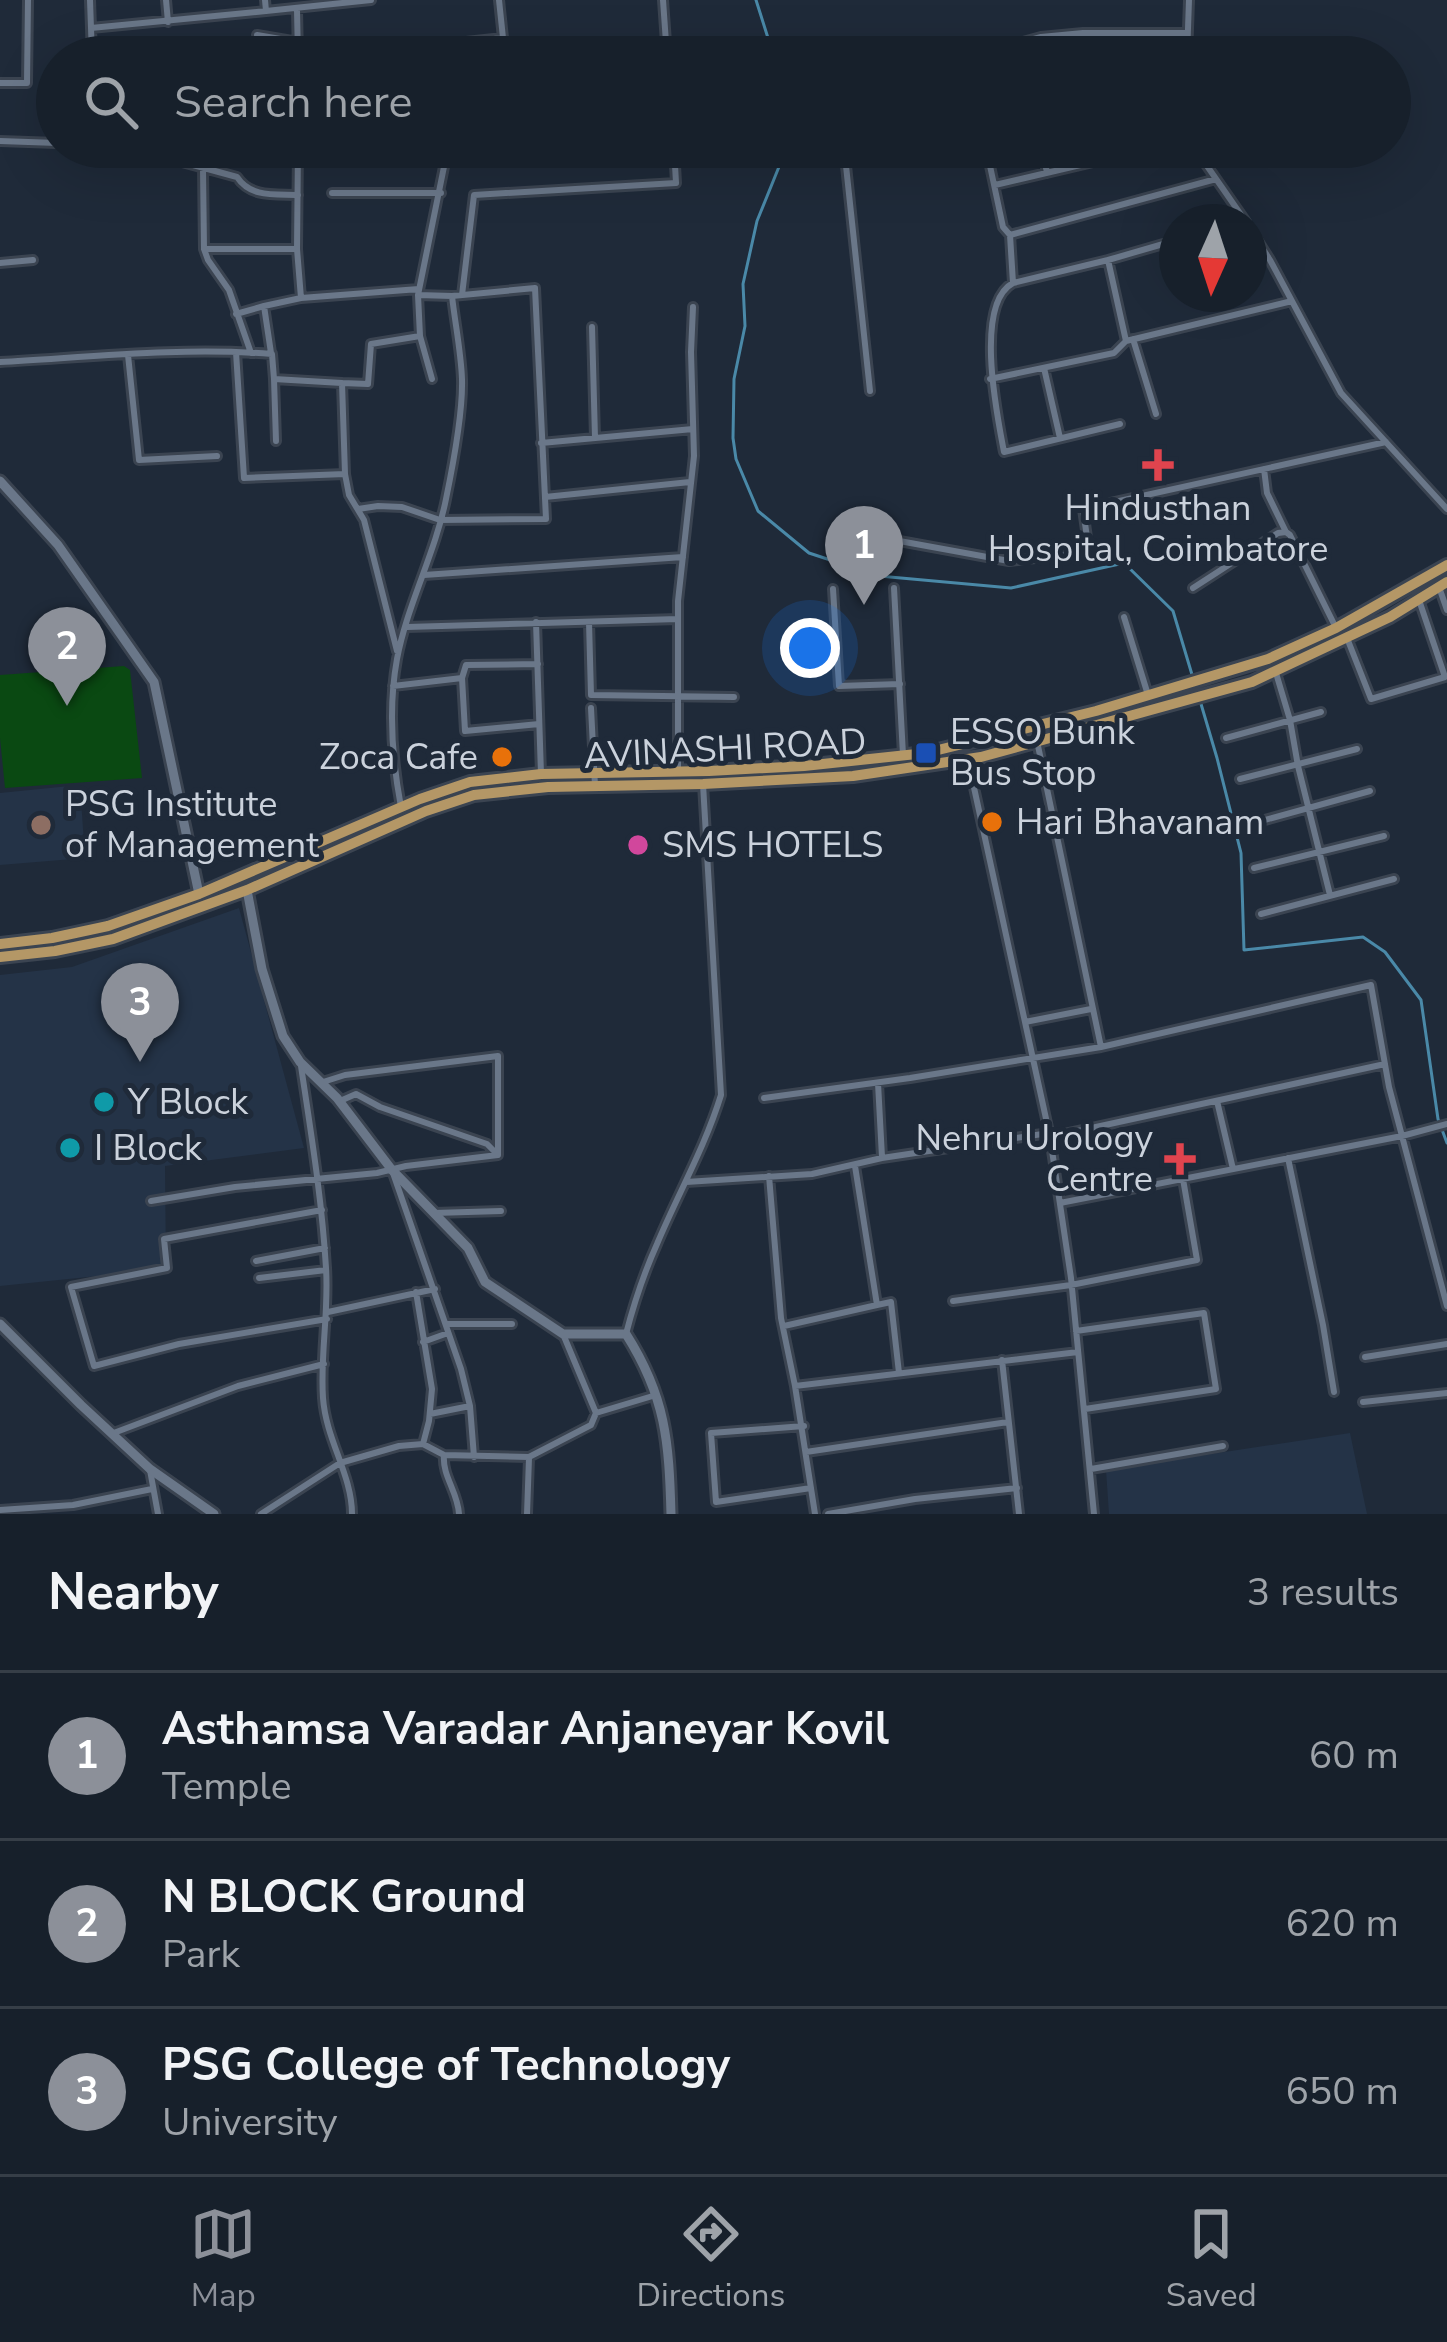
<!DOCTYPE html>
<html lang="en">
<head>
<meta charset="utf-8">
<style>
  body { margin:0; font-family:"Nunito Sans",sans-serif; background:#242d37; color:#f1f3f6 }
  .compass { position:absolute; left:1159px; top:204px; width:108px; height:108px; border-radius:50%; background:#17202b; box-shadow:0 12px 48px #0002; rotate:183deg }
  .you { position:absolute; left:810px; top:648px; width:42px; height:42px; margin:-30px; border:9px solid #fff; border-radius:50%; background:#1a73e8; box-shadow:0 0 0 18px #1a73e833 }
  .badge { display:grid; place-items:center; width:78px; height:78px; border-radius:50%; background:#8c9099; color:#fff; font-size:39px; font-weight:700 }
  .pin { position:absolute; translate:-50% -99px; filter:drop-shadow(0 3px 6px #0008) }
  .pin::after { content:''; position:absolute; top:63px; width:42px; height:36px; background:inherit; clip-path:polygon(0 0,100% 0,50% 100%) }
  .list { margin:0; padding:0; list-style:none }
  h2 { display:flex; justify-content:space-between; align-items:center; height:156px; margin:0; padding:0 48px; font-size:51px }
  h2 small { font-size:39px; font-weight:400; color:#9ea3a9 }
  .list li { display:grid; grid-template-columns:78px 1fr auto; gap:36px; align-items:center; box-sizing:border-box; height:168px; padding:0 48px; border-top:3px solid #363e47 }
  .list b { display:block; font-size:45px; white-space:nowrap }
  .list p { margin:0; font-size:39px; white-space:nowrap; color:#9ea3a9 }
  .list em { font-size:39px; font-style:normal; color:#9ea3a9 }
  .icon { flex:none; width:66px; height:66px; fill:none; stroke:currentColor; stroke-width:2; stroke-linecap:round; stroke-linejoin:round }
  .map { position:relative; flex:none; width:1447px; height:1514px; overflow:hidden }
  .search { position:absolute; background:#17202b; box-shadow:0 12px 48px #0002; left:36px; right:36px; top:36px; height:132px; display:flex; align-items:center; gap:30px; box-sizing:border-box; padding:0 42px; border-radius:66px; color:#9ea3a9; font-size:45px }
  .sheet { height:660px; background:#17202b }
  nav { display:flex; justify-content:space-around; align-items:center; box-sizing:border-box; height:168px; border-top:3px solid #363e47; background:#17202b; font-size:33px; color:#9ea3a9 }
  nav a { display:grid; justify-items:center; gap:6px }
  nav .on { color:#8c9099 }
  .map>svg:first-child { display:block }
</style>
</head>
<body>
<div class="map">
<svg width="1447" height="1514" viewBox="0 0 1447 1514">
  <rect width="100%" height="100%" fill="#1f2a39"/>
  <path fill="#243347" d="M80 785 85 858 0 865V793Z
    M239 908 304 1148 165 1166 166 1269 0 1286V975L72 967Z
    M1350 1433 1367 1514H1109L1106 1470Z"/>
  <path fill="#0a4912" d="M124 666 130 670 142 778 5 788 0 738V675Z"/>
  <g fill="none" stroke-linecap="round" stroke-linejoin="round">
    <path stroke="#4a89a8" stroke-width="3" d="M756 0 774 57
      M787 147 757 221 743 284 745 326 734 379 733 438 736 459 758 511 809 553 879 576 1011 588 1124 563 1173 611 1193 678
      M1196 687 1217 758 1241 853 1244 950 1363 937 1385 952 1421 1000 1438 1119 1447 1143"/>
    <g stroke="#3b4451" stroke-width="12">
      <path id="minor" d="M90 0 91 28 266 11
        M166 0 168 22
        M265 0 266 11 371 0
        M499 0 505 57
        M663 0 667 57
        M297 10 298 57
        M91 28 92 57
        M257 35 298 42
        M420 47 503 38
        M969 57 1041 37 1083 33H1187
        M1034 57 1082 47 1084 57
        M1187 57 1189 0
        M1315 57 1364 51
        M0 83H27L28 0
        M0 141 57 143
        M127 147 237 177C251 198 275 194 298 195
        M267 147 298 148
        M298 147 297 249 301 298 419 289
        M448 147 418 295 452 296
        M844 147 870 391
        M986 147 1003 227 1010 235 1013 283
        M1042 147 1047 173
        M1200 147 1205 163 1246 222
        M448 150 477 147
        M203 169 204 249
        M995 185 1106 159 1103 147
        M332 193H441
        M1249 227 1270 260 1341 393 1447 509
        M1010 235 1216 179
        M1108 260 1013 283C974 304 997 415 1004 452L1120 424
        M0 263 33 260
        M418 295 420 336 432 379
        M462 295 474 195 676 183 674 147
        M236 314 264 306
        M592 327 595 438
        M1133 339 1156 414
        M1126 341 1108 260 1177 240
        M236 352 244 478 345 474
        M251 353 229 290 208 260 204 249H295
        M271 353 264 306 301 298
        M128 355 139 460 217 456
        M0 362C90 357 182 347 272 354L274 379 342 383 345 474 349 495 364 520 397 651
        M1044 368 1060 438
        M274 379 276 441
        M990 379 1114 353 1126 341 1292 301
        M342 383 368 384 371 344 420 336
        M541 443 693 429
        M1264 469 1267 493 1286 532
        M545 497 690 482
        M358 509 378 506 402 507 440 520 546 519 535 288 452 296C455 323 461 352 462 379 463 413 453 465 446 499 435 554 407 605 397 659 388 708 392 759 401 807
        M883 538 1009 561 1089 552 1083 509 1386 442
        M424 575 683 557
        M1439 587 1447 610
        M894 588 903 755
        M1193 588 1278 533 1286 532 1290 535 1336 628
        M833 589 839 686 900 684
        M1124 617 1148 695
        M536 622 541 774
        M589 622 591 695 734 697
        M407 627 678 619
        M1347 638 1371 699 1445 677 1419 600
        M1276 673 1290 720 1298 766 1330 895
        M462 678 465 731 539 724
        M393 686 462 678 466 665 538 664
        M591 708 595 786
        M1226 738 1321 712
        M1037 741 1101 1047
        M968 760 1050 1137 1071 1278 1094 1514
        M678 771V601L694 456 691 352 693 307
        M1240 779 1357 749
        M1243 826 1370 791
        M1254 868 1384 836
        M1261 914 1394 879
        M1025 1022 1091 1009
        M301 1066C311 1133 322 1200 326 1268 329 1312 320 1355 323 1398 326 1440 352 1475 352 1514
        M878 1083 882 1157
        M764 1098 910 1078 1101 1047 1371 985 1389 1087 1447 1306
        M340 1101 356 1094 380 1107 487 1144 496 1153
        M1217 1101 1233 1169
        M1050 1137 1385 1064
        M1288 1158 1323 1325 1334 1392
        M393 1173 461 1369 470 1406 474 1457
        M769 1176 781 1318 795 1386
        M686 1182 812 1174 882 1158 1049 1133
        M151 1201 235 1187 377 1173 406 1166 498 1155V1056L345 1075 323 1082
        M1060 1203 1402 1136 1447 1124
        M322 1210 164 1239 167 1268 71 1287 94 1366 179 1344 327 1319
        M434 1213 501 1211
        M256 1261 325 1248
        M259 1278 326 1270
        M416 1292 432 1389 429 1421 423 1444
        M953 1301 1071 1285 1197 1260 1183 1179
        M877 1305 891 1302 899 1373
        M328 1312 435 1289
        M446 1324H512
        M784 1326 877 1305 855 1166
        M1076 1331 1204 1313 1216 1389 1085 1409
        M563 1334 596 1413
        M626 1334C634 1303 644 1273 657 1244 678 1194 705 1147 721 1095L703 784
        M423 1342 448 1333
        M1365 1357 1447 1344
        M1002 1360 1019 1514
        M1363 1402 1447 1393
        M430 1414 470 1406
        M804 1426 711 1433 716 1502 811 1488
        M111 1434 238 1386 324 1364
        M806 1452 1008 1422
        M444 1455C442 1476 458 1492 459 1514
        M1091 1469 1223 1446
        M150 1470 158 1514
        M0 1510 73 1505 152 1489
        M261 1514 340 1463 399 1446 423 1444 444 1455 529 1457 591 1425 596 1413 656 1395
        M527 1514 529 1458
        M815 1514 795 1386 1078 1352
        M828 1514 915 1499 1017 1488"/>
    </g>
    <g stroke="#3b4451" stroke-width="15">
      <path id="tertiary" d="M0 481 58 545 154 682 199 894
        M247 890 262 969 283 1036 300 1062 337 1098 392 1170 468 1248 485 1282 563 1334H626C666 1397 669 1442 671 1514
        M0 1324 81 1405 150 1469 214 1514"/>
    </g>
    <g stroke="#3b4451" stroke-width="16">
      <path id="primary" d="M0 944 52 938 108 926 199 894 420 799 470 782 541 774 709 771 804 766 926 753 1096 711 1268 659 1336 628 1447 565
        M0 957 55 951 113 939 247 890 426 811 474 795 548 787 703 784 853 776 981 757 1252 682 1390 617 1447 582"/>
    </g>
    <use href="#minor" stroke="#6a7789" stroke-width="6"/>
    <use href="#tertiary" stroke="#6a7789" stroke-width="9"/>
    <use href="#primary" stroke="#b49766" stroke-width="10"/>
  </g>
  <g fill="#e0444e" stroke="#1f2a39" stroke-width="4.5">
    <path d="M1152 447h12v12h12v12h-12v12h-12v-12h-12v-12h12z"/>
    <path d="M1174 1141h12v12h12v12h-12v12h-12v-12h-12v-12h12z"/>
  </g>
  <rect fill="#1a4fb4" stroke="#1f2a39" stroke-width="4.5" x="914" y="741" width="24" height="24" rx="6"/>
  <g fill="#e8710a" stroke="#1f2a39" stroke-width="4.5">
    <circle cx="502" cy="757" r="12"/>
    <circle cx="992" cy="822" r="12"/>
  </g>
  <circle fill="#8d6e63" stroke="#1f2a39" stroke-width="4.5" cx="41" cy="825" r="12"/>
  <circle fill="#d1479c" stroke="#1f2a39" stroke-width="4.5" cx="638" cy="845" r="12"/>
  <g fill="#0f9aa8" stroke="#1f2a39" stroke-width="4.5">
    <circle cx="104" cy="1102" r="12"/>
    <circle cx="70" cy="1148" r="12"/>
  </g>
  <g text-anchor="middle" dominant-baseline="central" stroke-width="10" stroke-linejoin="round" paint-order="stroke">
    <g font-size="36" fill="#cbd2dc" stroke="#1f2a39" text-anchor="start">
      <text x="1158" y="508" text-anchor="middle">Hindusthan<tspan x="1158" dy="41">Hospital, Coimbatore</tspan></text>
      <text x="950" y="732">ESSO Bunk<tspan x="950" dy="41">Bus Stop</tspan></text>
      <text x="478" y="757" text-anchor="end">Zoca Cafe</text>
      <text x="65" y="804">PSG Institute<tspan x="65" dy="41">of Management</tspan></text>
      <text x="1016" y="822">Hari Bhavanam</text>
      <text x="662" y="845">SMS HOTELS</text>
      <text x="128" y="1102">Y Block</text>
      <text x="1153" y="1138" text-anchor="end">Nehru Urology<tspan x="1153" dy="41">Centre</tspan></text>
      <text x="94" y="1148">I Block</text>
    </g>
    <g font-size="36" fill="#cbd2dc" stroke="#1f2a39">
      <text transform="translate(725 749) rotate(-3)">AVINASHI ROAD</text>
    </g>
  </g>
</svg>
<svg class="compass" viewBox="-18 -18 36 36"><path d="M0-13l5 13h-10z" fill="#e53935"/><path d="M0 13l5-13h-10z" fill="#9ea3a9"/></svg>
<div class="you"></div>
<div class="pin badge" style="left:864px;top:605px">1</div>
<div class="pin badge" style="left:67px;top:706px">2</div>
<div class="pin badge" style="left:140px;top:1062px">3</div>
<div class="search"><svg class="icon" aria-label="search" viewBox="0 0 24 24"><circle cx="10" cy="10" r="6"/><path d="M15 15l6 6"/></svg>Search here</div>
</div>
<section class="sheet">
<h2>Nearby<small>3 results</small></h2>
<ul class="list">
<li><span class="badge">1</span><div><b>Asthamsa Varadar Anjaneyar Kovil</b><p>Temple</p></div><em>60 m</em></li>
<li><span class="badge">2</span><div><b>N BLOCK Ground</b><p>Park</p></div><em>620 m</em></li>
<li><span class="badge">3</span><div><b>PSG College of Technology</b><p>University</p></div><em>650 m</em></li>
</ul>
</section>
<nav>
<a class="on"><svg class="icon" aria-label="map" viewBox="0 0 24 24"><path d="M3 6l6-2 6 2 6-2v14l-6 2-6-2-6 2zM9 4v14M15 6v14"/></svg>Map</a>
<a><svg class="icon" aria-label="directions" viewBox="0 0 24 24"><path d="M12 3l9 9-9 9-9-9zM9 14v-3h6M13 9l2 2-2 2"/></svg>Directions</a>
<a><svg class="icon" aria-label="saved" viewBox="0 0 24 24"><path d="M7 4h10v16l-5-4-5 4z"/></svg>Saved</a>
</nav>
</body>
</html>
